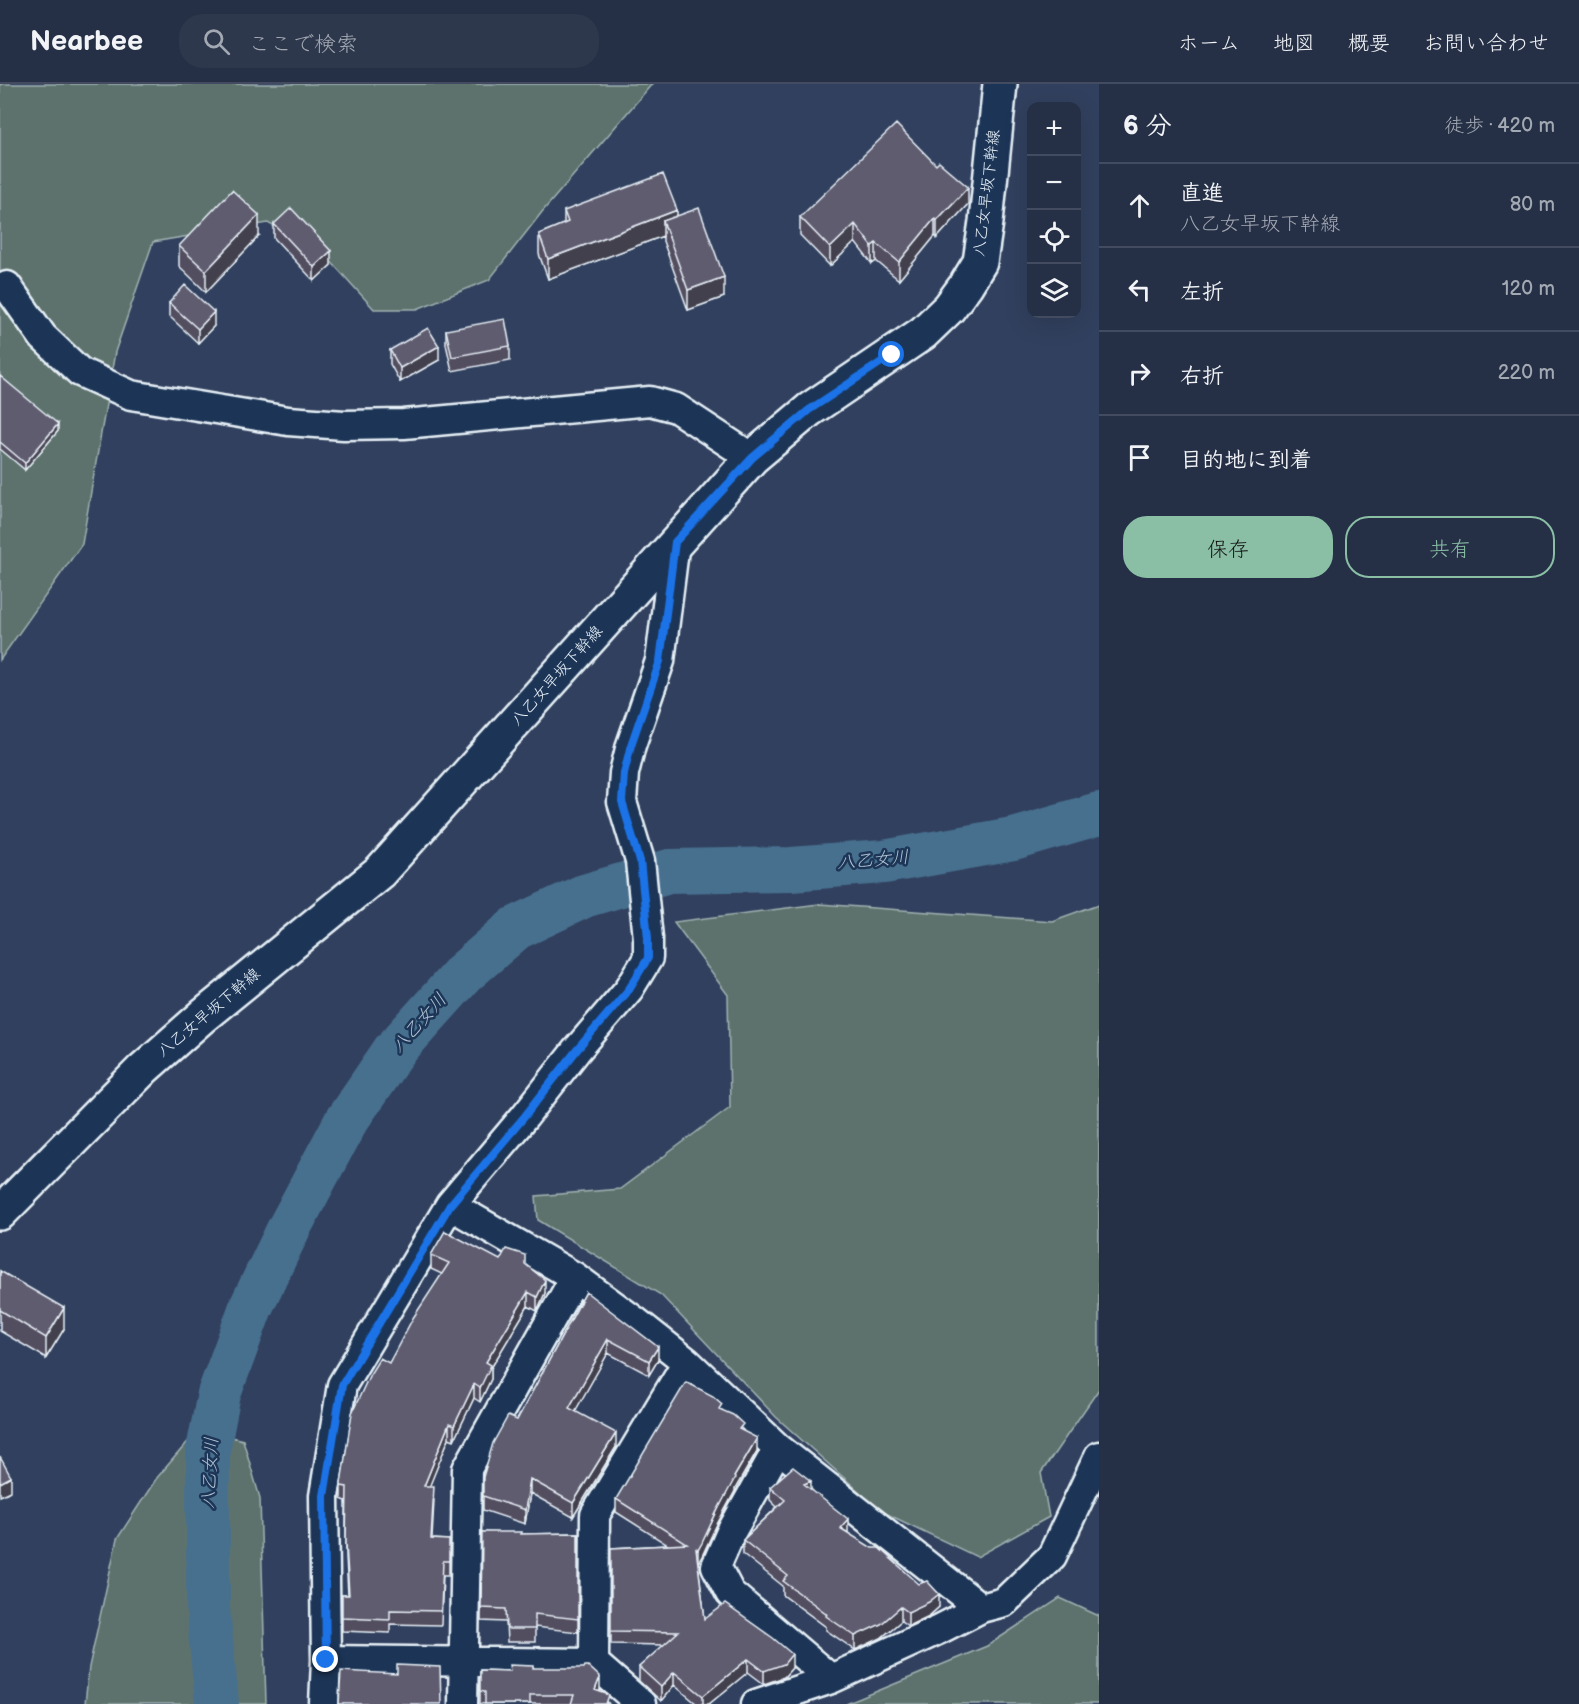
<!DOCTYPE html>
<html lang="ja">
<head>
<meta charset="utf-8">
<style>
  body { margin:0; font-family:"Balsamiq Sans","Klee One",sans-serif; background:#2d384d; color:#f1f3f6 }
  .controls { position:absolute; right:18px; top:18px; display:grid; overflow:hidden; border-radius:12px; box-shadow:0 6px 24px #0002 }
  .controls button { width:54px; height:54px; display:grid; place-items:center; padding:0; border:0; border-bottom:2px solid #424b5f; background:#253046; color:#f1f3f6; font:30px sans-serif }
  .stop { position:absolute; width:18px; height:18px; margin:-14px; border:4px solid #1a73e8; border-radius:50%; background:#fff }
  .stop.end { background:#1a73e8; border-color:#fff; box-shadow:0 2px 6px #0008 }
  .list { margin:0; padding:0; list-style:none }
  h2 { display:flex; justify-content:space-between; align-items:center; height:78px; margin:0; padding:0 24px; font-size:26px }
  h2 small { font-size:20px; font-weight:400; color:#a3a9b3 }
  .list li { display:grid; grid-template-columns:39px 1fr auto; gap:18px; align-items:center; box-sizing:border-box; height:84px; padding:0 24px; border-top:2px solid #424b5f }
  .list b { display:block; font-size:22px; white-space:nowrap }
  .list p { margin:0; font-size:20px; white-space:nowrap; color:#a3a9b3 }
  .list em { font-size:20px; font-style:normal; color:#a3a9b3 }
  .actions { display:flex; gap:12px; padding:18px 24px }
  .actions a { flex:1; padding:14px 0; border:2px solid #8abfa5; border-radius:24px; text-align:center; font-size:21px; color:#8abfa5 }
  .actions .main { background:#8abfa5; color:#111 }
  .icon { flex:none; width:33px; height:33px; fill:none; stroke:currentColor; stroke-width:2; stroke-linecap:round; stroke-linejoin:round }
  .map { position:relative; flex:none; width:1099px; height:1620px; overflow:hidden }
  header { display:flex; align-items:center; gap:36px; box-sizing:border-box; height:84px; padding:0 30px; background:#253046; border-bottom:2px solid #424b5f }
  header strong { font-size:28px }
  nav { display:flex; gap:33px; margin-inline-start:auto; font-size:21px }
  .search { width:420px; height:54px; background:#2d384d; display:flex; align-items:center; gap:15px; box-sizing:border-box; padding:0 21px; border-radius:24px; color:#a3a9b3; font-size:22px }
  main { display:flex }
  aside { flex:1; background:#253046 }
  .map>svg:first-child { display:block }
</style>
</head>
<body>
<header>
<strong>Nearbee</strong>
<div class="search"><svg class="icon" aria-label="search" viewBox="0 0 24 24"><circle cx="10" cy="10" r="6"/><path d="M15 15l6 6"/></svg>ここで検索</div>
<nav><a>ホーム</a><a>地図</a><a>概要</a><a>お問い合わせ</a></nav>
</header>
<main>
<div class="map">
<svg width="1099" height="1620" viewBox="0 0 1099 1620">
  <rect width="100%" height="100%" fill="#31405e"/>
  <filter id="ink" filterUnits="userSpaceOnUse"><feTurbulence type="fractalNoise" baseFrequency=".0167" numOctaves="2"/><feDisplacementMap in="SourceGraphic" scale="12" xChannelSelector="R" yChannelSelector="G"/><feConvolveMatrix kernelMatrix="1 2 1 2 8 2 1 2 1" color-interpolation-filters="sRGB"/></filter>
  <g filter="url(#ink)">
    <path fill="#5d726d" stroke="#a2b2b2" stroke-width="1.5" d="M0 0H652L542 128 489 196 417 225H374L326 172 268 139 153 158 115 268 82 460 0 576Z
      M819 820 1052 837 1099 820V1305L1041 1389 1049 1433 977 1473 881 1427 776 1333 661 1211 538 1136 536 1112 620 1105 730 1023 728 911 674 838Z
      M209 1348 243 1356 260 1414 266 1620H85L89 1583 117 1455 156 1395 192 1353Z
      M1060 1514 1099 1532V1620H846L987 1562Z"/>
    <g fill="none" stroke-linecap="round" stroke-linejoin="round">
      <path stroke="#476f8f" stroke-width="44" d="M217 1620 208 1525V1366L219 1310 251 1223 289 1144 346 1037 394 967 464 889 516 844 584 812 669 787 791 785 884 778 1013 755 1099 730"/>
      <g stroke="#e8f1f8" stroke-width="33">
        <path id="street" d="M7 202 43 253 80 288 131 311 288 337 344 341 404 340 650 317 676 324 752 374
          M450 1121 575 1193 635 1237 687 1278 778 1364 981 1524
          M778 1364 730 1450 716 1482 730 1509 831 1595
          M326 1576 594 1579 641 1620
          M594 1579 595 1431 687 1278
          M324 1620 326 1576 324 1412 342 1301 450 1121 525 1032 576 967 629 905 648 874V854L640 777 622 718 624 689 631 661 660 577 675 458
          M463 1620 467 1385 575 1193
          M756 1620 831 1595 940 1545 981 1524 1004 1518 1052 1472 1099 1372"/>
      </g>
      <g stroke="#e8f1f8" stroke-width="38">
        <path id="secondary" d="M0 1129 143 985 203 932 380 788 752 374 809 326 923 249 949 224 966 201 980 178 986 138 1000 0"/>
      </g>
      <use href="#street" stroke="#1d3557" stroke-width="28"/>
      <use href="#secondary" stroke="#1d3557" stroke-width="33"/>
    </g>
    <path fill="#534e60" stroke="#e8f1f8" stroke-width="1.5" d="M968 120 937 154 935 152 899 196 876 177 872 180 855 158 830 182 800 151V133Z
      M564 127 677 131 724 213 688 226 663 157V152L548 195 539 170V150L564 140Z
      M274 140 331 181 314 197 274 154Z
      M259 152 206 208 179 182V162Z
      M169 219 214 242 198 259 169 232Z
      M446 246 510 262V276L452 287 446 260Z
      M390 266 439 276 400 298 390 280Z
      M0 292 58 347 25 386 0 365Z
      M431 1171 500 1176 525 1181 545 1209 537 1227 528 1222 491 1284V1295L480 1318 474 1314 454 1356 449 1354 429 1402 434 1416 432 1455 449 1456V1491H443L441 1541 390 1540V1549L342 1547V1511H348L346 1473V1417L341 1415V1399L389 1279 442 1190 431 1185Z
      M0 1187 64 1245 46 1274 0 1247Z
      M586 1208 658 1276 649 1291 608 1269 575 1327 616 1363 573 1433 530 1409 525 1440 483 1426V1393L517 1336Z
      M722 1326 743 1346 757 1367 735 1405V1407L716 1442 702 1472 698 1479 705 1535 792 1584 784 1593 764 1600 748 1588 709 1620H697L674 1601 661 1617 639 1597V1583L664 1561 611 1560V1464L668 1461 616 1428V1415Z
      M770 1403 811 1405 848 1449 939 1523 929 1532 908 1542 901 1537 881 1554 855 1566 826 1546V1543L783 1511V1502L743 1470V1456L777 1423 770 1416Z
      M482 1448 521 1450 578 1449V1548L535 1543V1558H507L506 1538 481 1537Z
      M533 1584 600 1606V1608L609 1620H480V1586L509 1587Z"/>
    <path fill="#43404e" stroke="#e8f1f8" stroke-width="1.5" d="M968 103V120L937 154V136Z
      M677 126V146L663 137V152L548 195V175Z
      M259 131V152L206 208V187Z
      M935 134V152L899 196V178Z
      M855 140V158L830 182V164Z
      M876 159V177L872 180V162Z
      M331 167V181L314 197V183Z
      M724 193V213L688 226V206Z
      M214 228V242L198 259V245Z
      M439 262V276L400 298V284Z
      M58 340V347L25 386V379Z
      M545 1196V1209L537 1227V1213Z
      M528 1208V1222L491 1284V1295L480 1318V1304L486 1278Z
      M64 1224V1245L46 1274V1254Z
      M608 1255V1269L569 1338V1324Z
      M658 1263V1276L649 1291V1277Z
      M474 1300V1314L454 1356V1342Z
      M449 1340V1354L424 1416V1402Z
      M616 1349V1363L573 1433V1419Z
      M757 1354V1367L735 1405V1407L716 1442 702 1472 698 1479V1466L734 1393Z
      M11 1393V1407L0 1412V1399Z
      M530 1395V1409L525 1440V1426Z
      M811 1397V1411L804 1400Z
      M848 1435V1449L840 1444Z
      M939 1510V1523L929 1532 908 1542V1528Z
      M901 1523V1537L881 1554 855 1566V1552Z
      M792 1570V1584L784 1593 764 1600V1587Z
      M748 1575V1588L709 1620H703V1612Z
      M674 1588V1601L661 1617V1603Z
      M600 1593V1606L595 1619V1606Z"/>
    <path fill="#605b70" stroke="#e8f1f8" stroke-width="1.5" d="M896 40 936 81 939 78 968 103 937 136 935 134 899 178 876 159 872 162 855 140 830 164 800 133Z
      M663 90 677 126 548 175 539 150 568 138 564 127Z
      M232 106 259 131 206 187 179 162Z
      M291 124 331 167 314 183 274 140Z
      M699 124 724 193 688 206 663 137Z
      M185 201 214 228 198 245 169 219Z
      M505 235 510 262 452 273 446 246Z
      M428 244 439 262 400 284 390 266Z
      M0 292 58 340 25 379 0 358Z
      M445 1147 500 1176 506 1165 525 1171V1180L545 1196 537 1213 528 1208 486 1278 491 1281 480 1304 474 1300 454 1342 449 1340 424 1402H434L431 1455 449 1456V1477H443L441 1527 390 1526V1535L342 1533V1511H349L346 1459 347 1403 341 1402V1399L352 1329 370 1290 380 1274 389 1279 413 1234 449 1179 431 1171Z
      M0 1187 64 1224 46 1254 0 1226Z
      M586 1208 658 1263 649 1277 608 1255 569 1324 616 1349 573 1419 530 1395 525 1426 483 1412V1393L493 1359 508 1332 517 1336Z
      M686 1298 713 1312 722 1320 719 1325 733 1331 743 1340 739 1345 757 1354 734 1393 735 1394 716 1429 702 1459 698 1466 696 1465 705 1535 725 1520 773 1554 792 1570 784 1580 764 1587 748 1575 703 1612 674 1588 661 1603 639 1583 678 1548 611 1547V1464L687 1460 616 1415Z
      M0 1373 11 1393 0 1399Z
      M793 1383 811 1397 804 1400 848 1435 840 1444 872 1464H879L919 1500 927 1497 939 1510 929 1518 908 1528 901 1523 881 1540 855 1552 826 1532 827 1530 783 1497 788 1492 743 1456 785 1416 770 1403Z
      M482 1448H521L520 1450 578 1449V1535L535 1530V1545H507L506 1525 481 1524Z
      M397 1581 440 1583 441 1620H339L341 1587 397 1590Z
      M509 1581 533 1582V1584H584L585 1582H588L600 1593 595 1606 609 1611 606 1620H571L574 1611H530V1620H485V1608L480 1607V1586L510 1587Z"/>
  </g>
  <g fill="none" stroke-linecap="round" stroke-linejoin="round" filter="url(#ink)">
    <path stroke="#1a73e8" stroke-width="8" d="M326 1576 324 1412 342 1301 450 1121 525 1032 576 967 629 905 648 874V854L640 777 622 718 624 689 631 661 660 577 675 458 752 374 809 326 892 271"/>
  </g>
  <g text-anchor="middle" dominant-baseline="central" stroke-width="5" stroke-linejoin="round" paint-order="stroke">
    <g font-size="16" fill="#e8f1f8" stroke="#1d3557">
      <text transform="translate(987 109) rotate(-83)">八乙女早坂下幹線</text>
      <text transform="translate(557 592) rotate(-48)">八乙女早坂下幹線</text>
      <text transform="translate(209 929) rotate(-40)">八乙女早坂下幹線</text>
    </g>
    <g font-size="18" font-style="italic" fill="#b0c4d3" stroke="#1d3557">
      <text transform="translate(873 776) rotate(-5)">八乙女川</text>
      <text transform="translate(419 939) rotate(-48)">八乙女川</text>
      <text transform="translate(210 1389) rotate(-87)">八乙女川</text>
    </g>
  </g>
</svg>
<div class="controls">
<button>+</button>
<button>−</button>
<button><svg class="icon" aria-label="locate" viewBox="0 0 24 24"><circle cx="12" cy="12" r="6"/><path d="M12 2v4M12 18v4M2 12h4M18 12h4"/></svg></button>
<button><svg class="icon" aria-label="layers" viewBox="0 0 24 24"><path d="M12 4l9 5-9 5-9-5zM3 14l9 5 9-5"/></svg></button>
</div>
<div class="stop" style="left:892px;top:271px"></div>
<div class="stop end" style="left:326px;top:1576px"></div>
</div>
<aside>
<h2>6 分<small>徒歩 · 420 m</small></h2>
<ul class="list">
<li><svg class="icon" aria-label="ahead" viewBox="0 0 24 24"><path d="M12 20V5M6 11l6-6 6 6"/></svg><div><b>直進</b><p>八乙女早坂下幹線</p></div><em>80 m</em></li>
<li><svg class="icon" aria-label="left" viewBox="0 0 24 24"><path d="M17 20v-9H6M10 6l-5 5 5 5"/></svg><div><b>左折</b></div><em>120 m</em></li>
<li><svg class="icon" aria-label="right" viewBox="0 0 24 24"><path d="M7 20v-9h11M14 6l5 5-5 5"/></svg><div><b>右折</b></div><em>220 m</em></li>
<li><svg class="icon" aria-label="arrive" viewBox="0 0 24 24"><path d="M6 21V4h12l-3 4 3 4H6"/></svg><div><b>目的地に到着</b></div></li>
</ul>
<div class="actions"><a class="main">保存</a><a>共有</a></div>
</aside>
</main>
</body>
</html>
